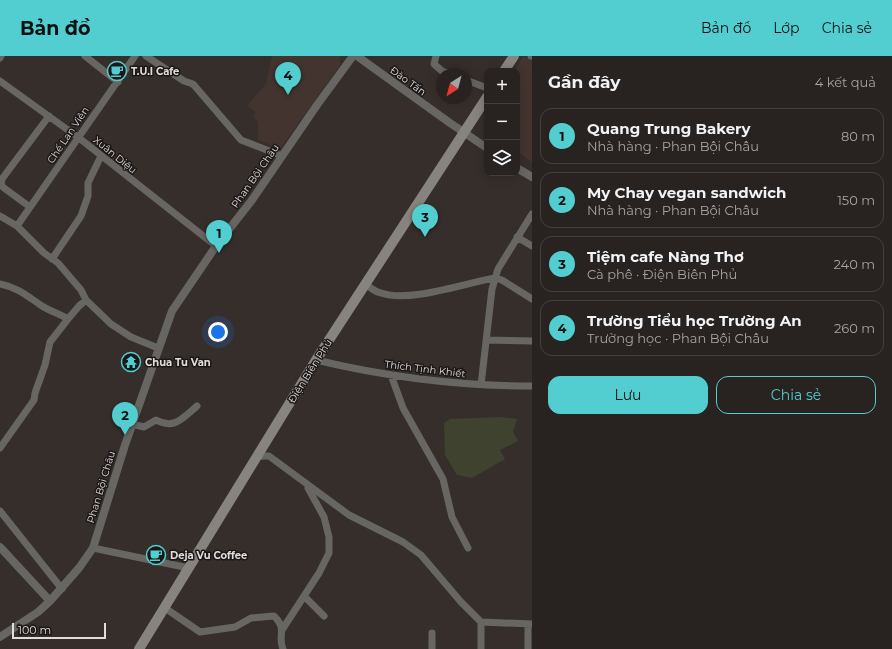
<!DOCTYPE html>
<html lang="vi">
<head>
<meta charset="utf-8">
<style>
  body { margin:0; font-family:Montserrat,sans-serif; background:#342f2d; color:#f1f3f6 }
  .controls { position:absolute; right:12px; top:12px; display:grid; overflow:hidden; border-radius:8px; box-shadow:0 2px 10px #0003 }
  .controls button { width:36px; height:36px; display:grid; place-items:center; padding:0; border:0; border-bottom:1px solid #443f3e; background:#282220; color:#f1f3f6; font:20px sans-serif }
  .compass { position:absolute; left:436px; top:12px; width:36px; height:36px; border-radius:50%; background:#282220; box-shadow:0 2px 10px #0003; rotate:216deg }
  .scale { position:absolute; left:12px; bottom:10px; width:94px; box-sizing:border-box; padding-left:4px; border:2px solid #e2dcda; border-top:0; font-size:11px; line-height:14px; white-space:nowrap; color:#e2dcda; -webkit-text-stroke:3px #1b1716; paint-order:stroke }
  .you { position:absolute; left:218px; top:276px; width:14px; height:14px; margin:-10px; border:3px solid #fff; border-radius:50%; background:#1a73e8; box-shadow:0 0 0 6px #1a73e833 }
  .badge { display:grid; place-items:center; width:26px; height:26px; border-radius:50%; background:#52cdd0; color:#111; font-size:13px; font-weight:700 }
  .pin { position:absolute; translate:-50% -33px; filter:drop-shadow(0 1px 2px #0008) }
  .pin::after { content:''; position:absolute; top:21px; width:14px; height:12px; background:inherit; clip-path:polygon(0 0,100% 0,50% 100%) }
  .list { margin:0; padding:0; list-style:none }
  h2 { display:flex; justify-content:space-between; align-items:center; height:52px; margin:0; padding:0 16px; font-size:17px }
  h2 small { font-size:13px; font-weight:400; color:#a5a4a5 }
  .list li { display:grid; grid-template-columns:26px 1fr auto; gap:12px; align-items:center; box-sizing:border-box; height:56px; margin:0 8px 8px; padding:0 8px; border:1px solid #443f3e; border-radius:12px }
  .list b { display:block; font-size:15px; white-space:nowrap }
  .list p { margin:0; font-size:13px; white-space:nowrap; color:#a5a4a5 }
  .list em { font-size:13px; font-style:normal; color:#a5a4a5 }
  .actions { display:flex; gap:8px; padding:12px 16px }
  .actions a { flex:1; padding:9px 0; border:1px solid #52cdd0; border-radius:12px; text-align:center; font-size:14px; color:#52cdd0 }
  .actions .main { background:#52cdd0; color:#111 }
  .icon { flex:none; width:22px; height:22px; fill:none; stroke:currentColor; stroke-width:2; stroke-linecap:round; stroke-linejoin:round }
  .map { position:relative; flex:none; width:532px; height:593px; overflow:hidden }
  header { display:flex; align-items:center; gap:24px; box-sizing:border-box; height:56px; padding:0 20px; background:#52cdd0; color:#111 }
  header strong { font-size:19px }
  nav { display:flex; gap:22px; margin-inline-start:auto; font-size:14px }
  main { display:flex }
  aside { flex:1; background:#282220 }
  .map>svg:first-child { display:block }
</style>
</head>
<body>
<header>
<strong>Bản đồ</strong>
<nav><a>Bản đồ</a><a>Lớp</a><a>Chia sẻ</a></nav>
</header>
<main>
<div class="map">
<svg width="532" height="593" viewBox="0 0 532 593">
  <rect width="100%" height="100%" fill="#362e2b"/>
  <path fill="#43342f" d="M272 0H340V9L280 93 258 84V66L253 61 256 56 247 50 266 28Z
    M523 0 532 4V106L517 96V15H515Z"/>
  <path fill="#3f422e" d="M500 361 517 363 513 376 518 385 500 394 505 403 472 422 457 419 445 399 444 367 450 363Z"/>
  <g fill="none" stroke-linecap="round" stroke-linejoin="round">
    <path stroke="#686663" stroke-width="7" d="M85 0 118 26
      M146 0 184 25 193 28 241 84 282 100
      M436 0 434 8 442 15 451 18
      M531 0H532
      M0 2 1 0
      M466 24 487 32
      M0 25 79 82 216 190
      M30 151 4 132 1 129 2 123 49 60
      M0 160 17 170 44 197 58 207 81 234 86 244 111 268 131 281 158 292
      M17 170 135 0
      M517 181 532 190
      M52 203 81 160 88 140V127L101 100
      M0 228C19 232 27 240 42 250 50 255 60 258 68 263L79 250 86 244
      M365 228C370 231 375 236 381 237 410 247 464 227 495 222L502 224 532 243
      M486 284 532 285
      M316 304C387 321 459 330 532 330
      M391 319 403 352 443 423 452 461 468 492
      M481 329 492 233 498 213 532 158
      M132 368 144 371 156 364C174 374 183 362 197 350
      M0 392 34 344 35 337 45 309 50 286 68 263
      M256 401 263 400H269L349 459 403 486 421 499 461 546 481 566 532 568
      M0 455 62 533
      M93 492 189 512
      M304 540 324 560
      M165 552 200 576 235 571 251 562 274 560C288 574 277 579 283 593
      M528 568V593
      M282 574 319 517 329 497V481L324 461 308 432
      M432 577V593
      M481 593V566"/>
    <path stroke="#686663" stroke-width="8" d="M357 0 450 67 487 92
      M517 112 532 121
      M0 491 50 545
      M0 581 38 556 50 545 79 512 93 492 125 389 172 255 216 190 252 144 317 49 353 0"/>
    <path stroke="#87847f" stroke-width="10" d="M504 15 514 0
      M139 593 316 304 487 41"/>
  </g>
  <defs>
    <g id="cafe-ring" transform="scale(1)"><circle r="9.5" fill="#1b1716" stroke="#52cdd0" stroke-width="1.5"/><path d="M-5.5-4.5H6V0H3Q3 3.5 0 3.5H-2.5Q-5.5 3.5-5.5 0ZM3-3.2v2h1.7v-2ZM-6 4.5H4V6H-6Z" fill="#52cdd0"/></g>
    <g id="temple-ring" transform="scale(1)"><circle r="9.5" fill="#1b1716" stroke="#52cdd0" stroke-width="1.5"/><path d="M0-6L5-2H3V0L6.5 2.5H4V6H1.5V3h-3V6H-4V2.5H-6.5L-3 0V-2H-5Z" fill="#52cdd0"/></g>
  </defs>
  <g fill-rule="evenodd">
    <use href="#cafe-ring" x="117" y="15"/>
    <use href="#temple-ring" x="131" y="306"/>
    <use href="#cafe-ring" x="156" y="499"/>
  </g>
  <g text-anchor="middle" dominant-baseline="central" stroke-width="3" stroke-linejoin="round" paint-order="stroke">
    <g font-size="10" font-weight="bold" fill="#e2dcda" stroke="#1b1716" text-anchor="start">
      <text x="131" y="15">T.U.I Cafe</text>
      <text x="145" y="306">Chua Tu Van</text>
      <text x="170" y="499">Deja Vu Coffee</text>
    </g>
    <g font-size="10" fill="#e2dcda" stroke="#1b1716">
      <text transform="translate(408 25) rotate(36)">Đào Tấn</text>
      <text transform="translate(68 79) rotate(-56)">Chế Lan Viên</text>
      <text transform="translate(115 99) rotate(39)">Xuân Diệu</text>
      <text transform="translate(255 120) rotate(-55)">Phan Bội Châu</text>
      <text transform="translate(425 313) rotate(7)">Thích Tịnh Khiết</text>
      <text transform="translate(310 315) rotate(-58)">Điện Biên Phủ</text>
      <text transform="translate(101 431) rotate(-73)">Phan Bội Châu</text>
    </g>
  </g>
</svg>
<div class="controls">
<button>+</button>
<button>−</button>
<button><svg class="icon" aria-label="layers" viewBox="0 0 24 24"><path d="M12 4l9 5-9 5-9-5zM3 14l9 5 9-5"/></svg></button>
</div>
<svg class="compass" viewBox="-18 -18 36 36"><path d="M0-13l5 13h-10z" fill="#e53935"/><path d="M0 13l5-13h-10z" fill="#a5a4a5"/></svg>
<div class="scale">100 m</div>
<div class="you"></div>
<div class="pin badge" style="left:219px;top:197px">1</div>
<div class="pin badge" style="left:125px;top:379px">2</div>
<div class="pin badge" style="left:425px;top:181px">3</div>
<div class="pin badge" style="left:288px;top:39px">4</div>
</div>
<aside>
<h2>Gần đây<small>4 kết quả</small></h2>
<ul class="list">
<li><span class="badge">1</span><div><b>Quang Trung Bakery</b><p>Nhà hàng · Phan Bội Châu</p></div><em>80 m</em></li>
<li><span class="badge">2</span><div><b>My Chay vegan sandwich</b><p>Nhà hàng · Phan Bội Châu</p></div><em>150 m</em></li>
<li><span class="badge">3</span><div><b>Tiệm cafe Nàng Thơ</b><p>Cà phê · Điện Biên Phủ</p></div><em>240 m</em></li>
<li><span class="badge">4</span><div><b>Trường Tiểu học Trường An</b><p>Trường học · Phan Bội Châu</p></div><em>260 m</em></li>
</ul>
<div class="actions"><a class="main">Lưu</a><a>Chia sẻ</a></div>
</aside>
</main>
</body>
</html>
